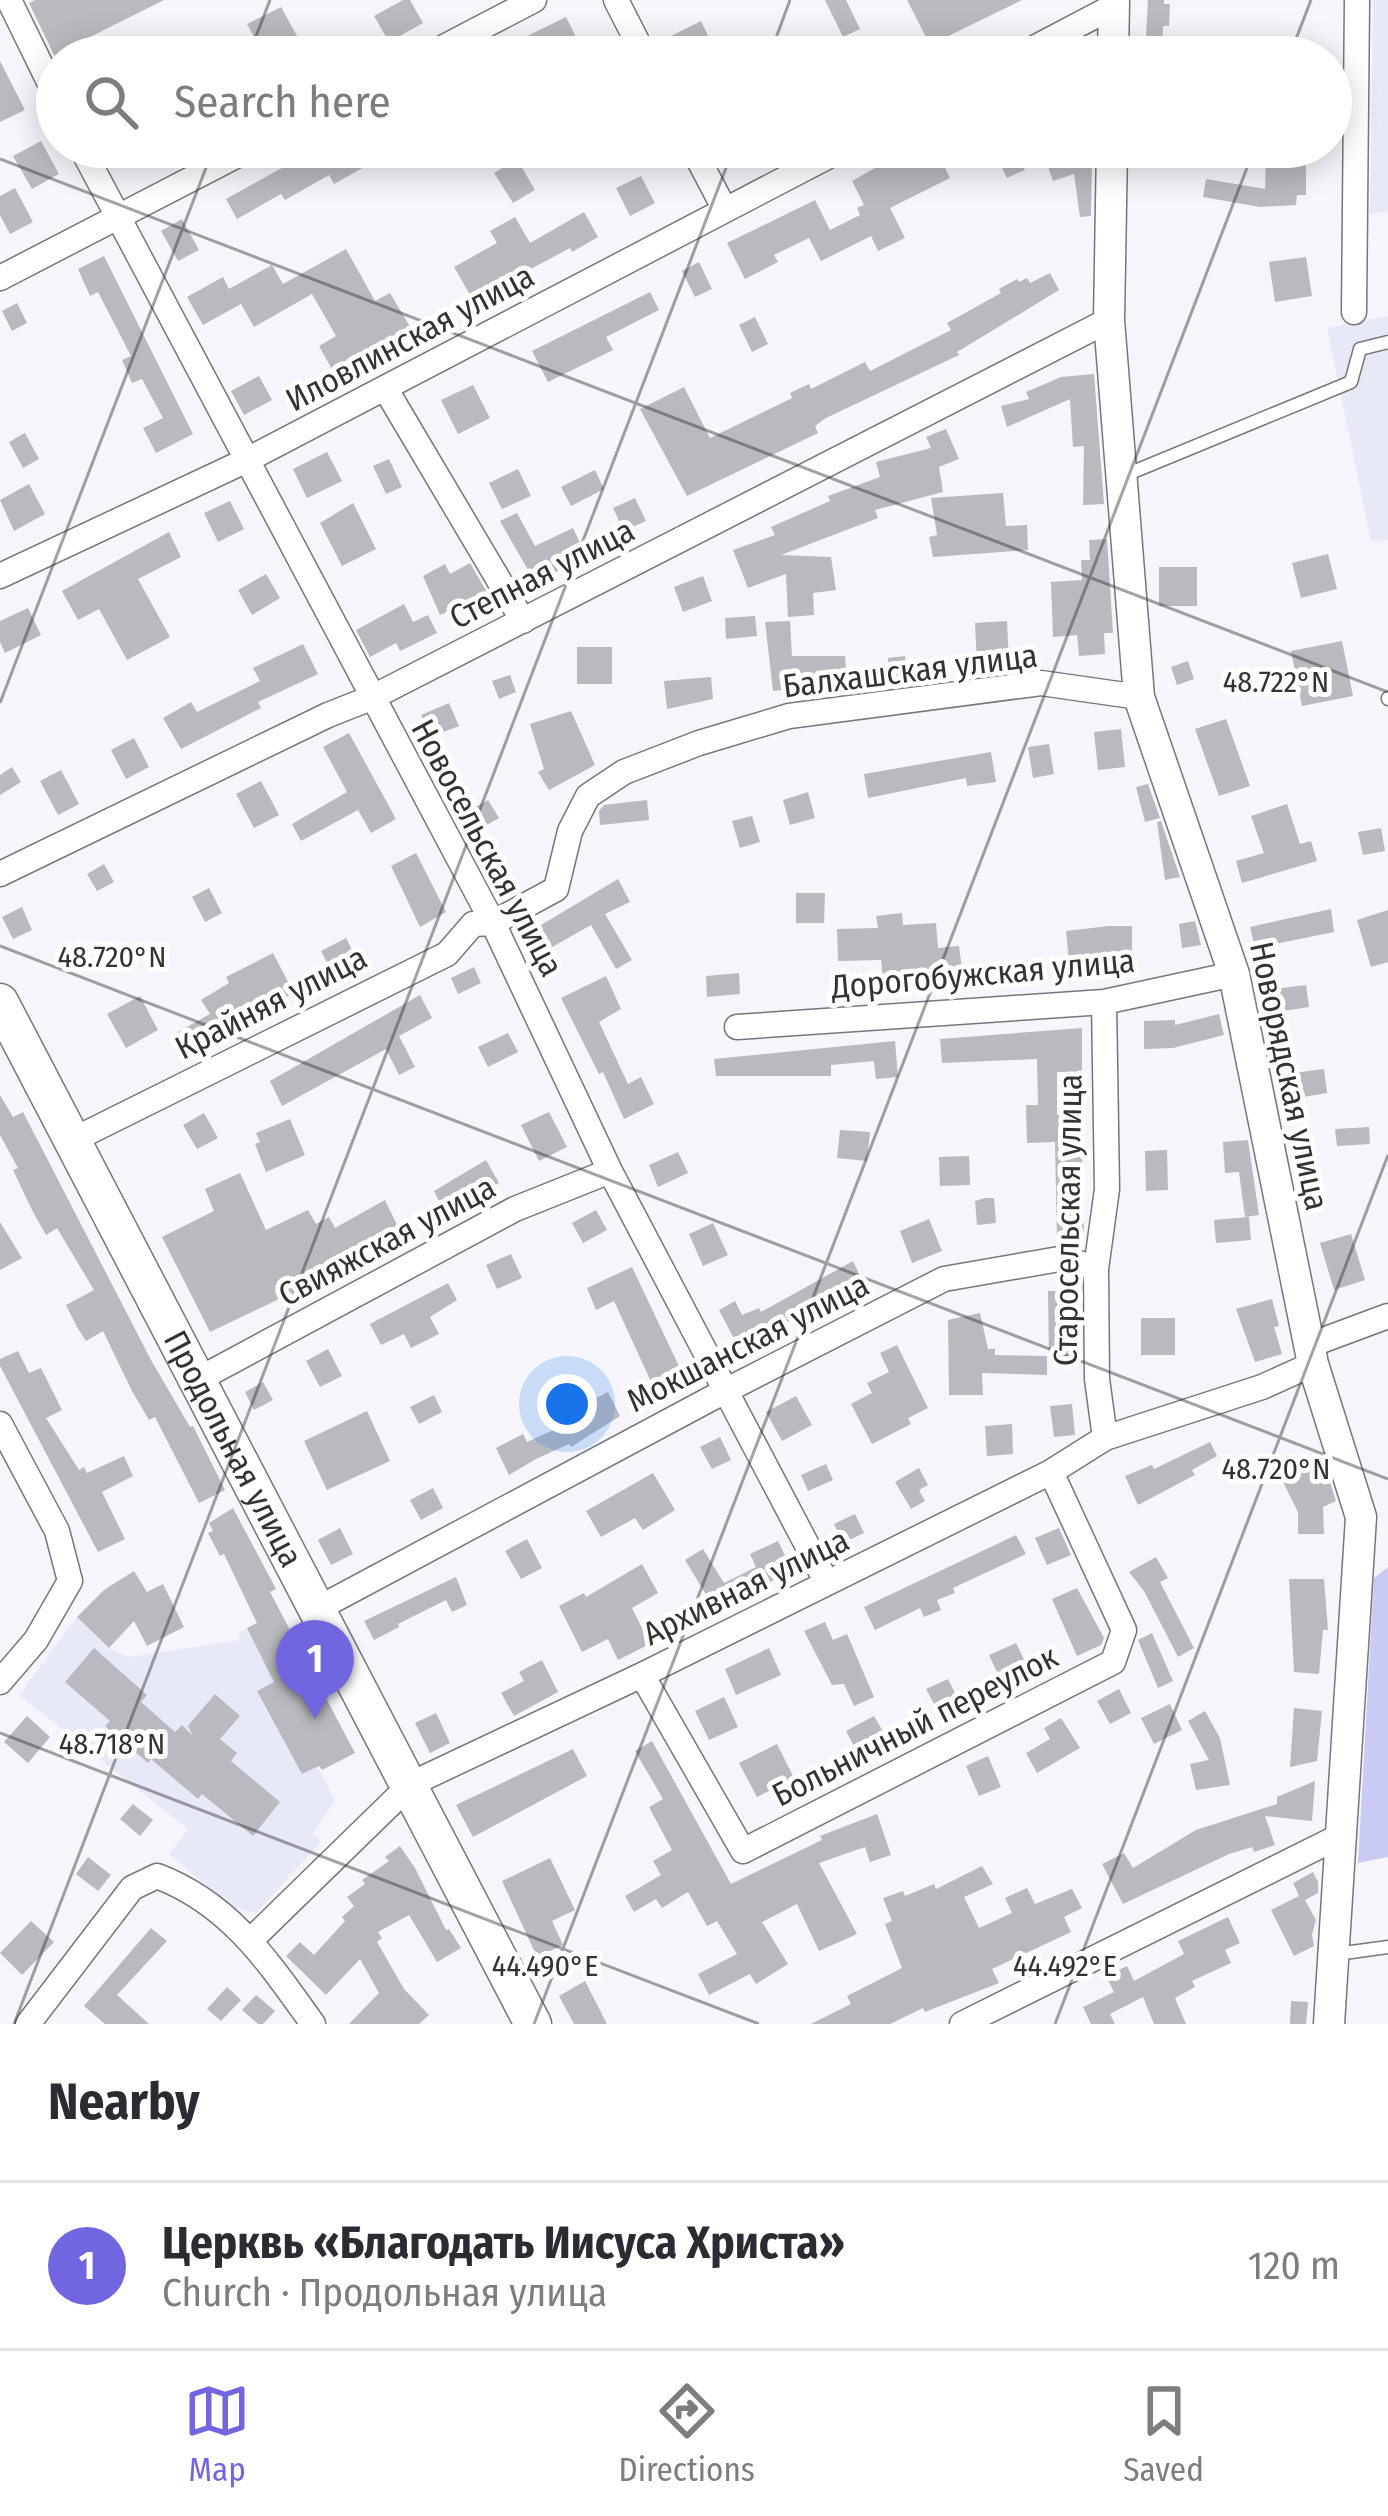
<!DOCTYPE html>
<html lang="en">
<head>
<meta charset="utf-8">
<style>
  body { margin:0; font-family:"Fira Sans Condensed",sans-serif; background:#f2f2f3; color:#2b2b33 }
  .you { position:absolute; left:567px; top:1404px; width:42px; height:42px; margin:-30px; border:9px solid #fff; border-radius:50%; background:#1a73e8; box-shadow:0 0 0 18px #1a73e833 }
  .badge { display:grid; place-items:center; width:78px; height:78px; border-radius:50%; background:#7265e0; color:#fff; font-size:39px; font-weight:700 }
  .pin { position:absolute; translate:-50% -99px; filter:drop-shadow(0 3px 6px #0008) }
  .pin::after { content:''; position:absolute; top:63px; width:42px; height:36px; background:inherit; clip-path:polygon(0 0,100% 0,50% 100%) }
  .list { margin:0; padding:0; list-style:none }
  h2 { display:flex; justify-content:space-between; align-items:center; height:156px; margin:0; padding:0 48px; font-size:51px }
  h2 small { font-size:39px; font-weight:400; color:#7c7c81 }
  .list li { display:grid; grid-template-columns:78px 1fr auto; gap:36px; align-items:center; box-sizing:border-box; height:168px; padding:0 48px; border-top:3px solid #e1e1e2 }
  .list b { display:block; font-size:45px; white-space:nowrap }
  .list p { margin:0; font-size:39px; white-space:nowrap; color:#7c7c81 }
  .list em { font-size:39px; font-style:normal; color:#7c7c81 }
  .icon { flex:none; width:66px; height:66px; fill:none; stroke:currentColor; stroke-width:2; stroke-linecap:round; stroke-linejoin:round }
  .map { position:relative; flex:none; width:1388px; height:2024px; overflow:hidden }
  .search { position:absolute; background:#fff; box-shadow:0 6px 30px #0003; left:36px; right:36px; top:36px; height:132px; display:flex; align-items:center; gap:30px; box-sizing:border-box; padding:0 42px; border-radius:66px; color:#7c7c81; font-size:45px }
  .sheet { height:324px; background:#fff }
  nav { display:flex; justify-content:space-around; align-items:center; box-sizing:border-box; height:168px; border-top:3px solid #e1e1e2; background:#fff; font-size:33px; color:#7c7c81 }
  nav a { display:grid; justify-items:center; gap:6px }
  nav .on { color:#7265e0 }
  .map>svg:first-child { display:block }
</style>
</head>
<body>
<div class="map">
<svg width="1388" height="2024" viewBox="0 0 1388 2024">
  <rect width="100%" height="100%" fill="#f5f5fb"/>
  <path fill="#e8e9f7" d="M1373 0H1388V211L1370 214Z
    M1388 316V540L1371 541 1327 328Z
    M279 1611 272 1677 335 1801 313 1833 321 1842 256 1913 233 1908 169 1854 188 1829 19 1695 77 1617 108 1648 129 1657 240 1640 238 1633Z"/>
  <path fill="#cacbf5" d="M1388 1567V1857L1358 1863 1374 1578Z"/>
  <path fill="#b9babf" d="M35 0H164L86 39 95 57H55L29 3Z
    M403 0H410L423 23 389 42 374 16Z
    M825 0H846L860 29 843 37Z
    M907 0H1022L930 45Z
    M1148 0H1164V4H1170L1169 26H1163L1162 54 1145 53Z
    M281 7 297 36 263 54 247 24Z
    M566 17 586 57H493L518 44 517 41Z
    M701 21 716 52 705 57H681L671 36Z
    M340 36 352 57H300Z
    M0 61 25 110 0 122Z
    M41 141 59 174 32 189 13 156Z
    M126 147H178L137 168Z
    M333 147H400L334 184 329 175 285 200 281 194 237 219 226 199 309 153 313 159Z
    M912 147H935L950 178 890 208 905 238 878 251 871 236 821 261 809 238 774 255 778 262 745 279 727 243 815 200 830 230 860 215 857 208 864 205 852 181Z
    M1013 147 1025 170 1007 178 996 155Z
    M1059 147H1067L1069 153 1088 147 1092 161 1091 216 1080 217 1074 174 1053 181 1043 152Z
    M1266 152H1306V195H1297L1296 205 1260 207 1203 197 1206 179 1265 189Z
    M517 159 535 190 513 203 494 173Z
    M641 176 655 203 630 216 616 188Z
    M15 188 33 222 10 234 0 215V196Z
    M584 212 598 237 572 252 570 248 473 300 454 267 497 243 490 231 515 217 530 243Z
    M182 219 199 250 178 261 161 231Z
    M346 249 375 301 390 293 412 330 334 373 319 346 336 336 312 294 254 327 241 304 203 325 187 297 223 277 229 289 272 265 283 284Z
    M104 256 193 434 156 453 143 428 163 418 142 379 132 383 122 360 131 356 98 292 90 296 78 269Z
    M1306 257 1312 296 1275 302 1269 262Z
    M699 262 712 289 695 297 682 271Z
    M1050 273 1059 290 957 352 959 355 826 418 815 426 818 433 687 496 640 409 684 387 710 438 792 398 790 393 809 384 811 389 865 362 870 371 951 330 947 323 1001 293 999 289 1017 279 1019 282 1027 278 1030 283Z
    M650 292 659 310 606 337 613 350 548 382 532 351Z
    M17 303 27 323 12 331 2 311Z
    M755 317 768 344 752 352 739 325Z
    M1094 374 1104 504 1083 505 1084 446 1073 447 1070 399 1007 427 1001 406 1029 399 1026 392 1061 377Z
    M259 376 272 400 244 415 231 391Z
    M473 385 490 418 458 434 441 400Z
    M946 429 959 459 939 467 943 492 875 510 878 518 781 555 831 557 836 590 813 593 814 615 788 617 786 574 748 588 733 550 775 535 771 527 830 501 828 496 880 477 876 462 931 448 926 437Z
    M25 433 39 459 23 468 9 442Z
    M327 452 342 481 307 498 293 469Z
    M389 459 402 487 386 494 373 466Z
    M518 469 531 496 502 509 489 483Z
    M595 470 604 489 571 506 561 487Z
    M29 484 45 514 14 531 0 500Z
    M1003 493 1006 526 1027 525 1028 550 933 557 929 537 937 535 931 498Z
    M635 498 646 521 624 531 613 508Z
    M230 501 244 529 218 542 204 513Z
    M353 503 376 549 342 566 320 523Z
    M517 513 535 546 573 528 585 554 536 584 500 521Z
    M169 532 181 557 138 579 170 637 127 660 99 609 78 620 62 591Z
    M1107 539 1113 633H1104L1105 654 1079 656 1077 635 1053 637 1051 582 1082 580 1081 560H1090L1089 540Z
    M1328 554 1337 589 1301 598 1292 563Z
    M470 563 488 594 440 615 423 576 445 564 450 574Z
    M1159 567H1197V606H1159Z
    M266 574 280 598 252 615 238 590Z
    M703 576 712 601 683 612 674 587Z
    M404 604 413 622 428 615 437 633 400 651 396 643 370 657 356 630Z
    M28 608 41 635 5 653 0 642V621Z
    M755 616 757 636 726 639 725 618Z
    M790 621 792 656H845L847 682 773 691 765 622Z
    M1007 621 1009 663 977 664 975 623Z
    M1342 641 1353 696 1302 706 1291 651Z
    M303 644 318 674 258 702 261 708 181 749 163 718 191 702 197 712 260 681 253 668Z
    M577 647H612V684H577Z
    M905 656 908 677 890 678 888 658Z
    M1188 661 1194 679 1177 685 1171 667Z
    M510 675 516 692 499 699 492 681Z
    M711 677 713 699 667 709 664 681Z
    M449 703 459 726 431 737 421 715Z
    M571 711 595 765 549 790 538 772 544 769 530 724Z
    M1226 719 1250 786 1219 796 1195 729Z
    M1121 729 1125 767 1098 770 1094 732Z
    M349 733 396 819 371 833 358 810 301 841 292 824 347 792 323 747Z
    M134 738 149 767 126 779 111 750Z
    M1049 744 1054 774 1033 778 1028 747Z
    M991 752 996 782 967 786 966 778 868 798 864 774Z
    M12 767 21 782 0 795V775Z
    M61 770 79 804 58 815 40 781Z
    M261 781 279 815 254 828 236 794Z
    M1148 784 1160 818 1145 822 1136 787Z
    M808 792 815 818 790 825 783 800Z
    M488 800 499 818 475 832 464 813Z
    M647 800 649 820 600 825 599 811 604 805Z
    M1287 804 1300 844 1311 841 1317 861 1242 883 1236 861 1264 853 1251 816Z
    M752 816 760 842 740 848 732 821Z
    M1161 821 1180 877 1165 880 1157 822Z
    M1381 828 1385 851 1363 855 1358 832Z
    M416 853 446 912 420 927 391 866Z
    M104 864 114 882 97 891 87 874Z
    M618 879 630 902 605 914 632 960 616 969 591 925 538 955 526 934Z
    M209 888 222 913 205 922 192 897Z
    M796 893H825L824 923H796Z
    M22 907 32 930 13 939 2 917Z
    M1331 909 1334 932 1255 948 1250 927Z
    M1388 910V962L1371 967 1357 920Z
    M902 913 903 925 936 923 938 948 959 946 962 969 883 978 881 960 838 961 837 929 878 928 876 916Z
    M1195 921 1201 945 1182 948 1179 924Z
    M1109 926H1132V954H1089L1090 959 1069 961 1066 931Z
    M346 938 358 962 333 974 321 951Z
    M273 953 294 993 186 1051 176 1033 210 1014 201 1000 229 983 226 977Z
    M474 967 481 983 458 994 451 978Z
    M739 973 740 994 707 997 706 976Z
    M606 976 621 1009 599 1022 628 1084 641 1077 654 1104 624 1119 603 1072 599 1074 561 998Z
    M1306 985 1309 1007 1277 1012 1274 989Z
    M420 995 432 1018 399 1036 415 1067 399 1075 386 1049 282 1106 270 1081Z
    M140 996 158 1030 126 1048 107 1014Z
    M1219 1014 1224 1035 1173 1048 1144 1049V1021L1175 1020V1025Z
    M1082 1028V1072H1057V1115H1081L1084 1236 1083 1240H1057L1055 1142 1027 1143 1026 1105H1038L1037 1059 942 1063 940 1039Z
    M508 1033 518 1052 488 1067 478 1047Z
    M895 1041 898 1077 876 1079 874 1061 831 1065V1076H716L714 1059Z
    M1324 1069 1327 1093 1298 1098 1294 1073Z
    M0 1095 13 1117 23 1112 151 1360 190 1427 193 1426 225 1490 199 1503 155 1417 149 1420 132 1391 103 1331 86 1341 77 1327 66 1305 94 1290 57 1228 46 1235 32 1210 13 1170 18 1168 0 1135Z
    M549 1112 567 1147 539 1161 521 1125Z
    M204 1113 218 1138 197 1149 183 1125Z
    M290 1119 305 1155 266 1172 255 1144 260 1142 256 1133Z
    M1369 1127 1370 1144 1337 1146 1335 1129Z
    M840 1130 870 1132 867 1161 837 1158Z
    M1248 1140 1259 1215 1245 1217 1239 1172 1225 1173 1223 1142Z
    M1167 1150 1168 1190 1146 1191 1145 1151Z
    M678 1152 688 1173 658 1187 649 1165Z
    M969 1156 970 1185 940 1186 939 1157Z
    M486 1160 499 1183 443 1210 434 1191Z
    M240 1173 266 1230 308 1210 316 1224 329 1217 335 1228 385 1200 401 1233 313 1283 210 1332 162 1237 214 1211 205 1189Z
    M985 1198H994L996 1223 977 1225 975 1201Z
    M596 1210 607 1230 583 1243 572 1223Z
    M1249 1217 1251 1240 1216 1243 1214 1220Z
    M929 1219 942 1251 912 1263 900 1231Z
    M0 1222 22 1258 0 1270Z
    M713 1223 728 1255 703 1266 689 1234Z
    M1351 1234 1365 1280 1334 1290 1320 1243Z
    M511 1254 522 1278 497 1289 486 1265Z
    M853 1261 862 1280 820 1298 822 1302 740 1350 719 1310 735 1301 742 1315 759 1308 761 1312Z
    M632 1267 687 1383 658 1397 614 1301 596 1310 587 1288Z
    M448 1283 457 1300 430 1317 439 1334 411 1348 404 1334 381 1345 370 1324Z
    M1048 1291H1075L1074 1359H1049Z
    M1272 1299 1279 1326 1274 1327 1282 1354 1255 1362 1236 1309Z
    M980 1313 988 1349H995V1355L1047 1356V1375L982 1373 983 1395H949L948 1320Z
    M1141 1318H1175V1355H1141Z
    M897 1345 928 1408 908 1418 911 1424 872 1444 851 1404 872 1393 867 1383 889 1372 880 1353Z
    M328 1349 342 1376 320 1387 306 1361Z
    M18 1351 29 1373 41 1368 62 1410 46 1418 79 1470 84 1467 87 1473 124 1456 133 1476 102 1492 125 1539 98 1552 0 1366V1359Z
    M263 1382 273 1400 254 1410 245 1392Z
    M576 1383 586 1403 608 1392 620 1416 571 1447 569 1444 536 1459 509 1475 496 1448 523 1434 527 1442 560 1427 545 1400Z
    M434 1395 442 1412 419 1424 410 1407Z
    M796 1396 812 1425 782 1441 766 1412Z
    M1072 1404 1075 1435 1054 1437 1050 1406Z
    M367 1411 390 1461 327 1490 304 1441Z
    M1012 1424 1013 1454 987 1456 985 1426Z
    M720 1437 731 1460 712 1469 700 1447Z
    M1210 1442 1217 1456 1192 1470 1195 1475 1138 1505 1125 1476 1152 1465 1154 1469Z
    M1310 1457 1324 1485 1330 1482 1336 1501 1323 1507 1324 1534H1298V1512L1278 1472Z
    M826 1464 833 1480 808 1491 801 1475Z
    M919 1468 928 1485 919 1490 925 1501 911 1509 895 1482Z
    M653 1473 675 1510 643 1530 635 1518 601 1537 586 1511Z
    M433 1488 443 1508 421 1520 410 1500Z
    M233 1508 276 1589 270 1592 355 1753 322 1770 319 1766 302 1774 257 1691 274 1682 247 1628 257 1623 224 1554 220 1556 208 1533 213 1531 209 1523Z
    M855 1514 864 1533 843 1543 834 1524Z
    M340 1528 353 1554 331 1565 318 1540Z
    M1059 1528 1071 1555 1047 1565 1035 1538Z
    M1016 1535 1026 1554 953 1588 955 1593 937 1600 941 1610 924 1617 920 1608 875 1630 864 1607Z
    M527 1539 542 1568 521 1579 505 1551Z
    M778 1541 793 1572 713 1606 685 1560 703 1549 724 1583 756 1567 750 1554Z
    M1156 1557 1168 1578 1160 1582 1194 1648 1178 1657 1144 1591 1129 1572Z
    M642 1564 658 1593 632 1608 650 1644 618 1660 608 1639 582 1652 559 1606 584 1593 586 1597Z
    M134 1571 147 1592 163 1584 184 1627 147 1646 134 1621 109 1648 77 1617 104 1590Z
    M456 1577 467 1605 452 1612 446 1600 398 1624 399 1627 374 1640 364 1621Z
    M1289 1579H1324L1328 1630H1323L1319 1674 1294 1672Z
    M1077 1588 1104 1638 1101 1645 1077 1656 1052 1599Z
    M825 1622 833 1640 847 1634 874 1697 854 1706 844 1684 832 1685 804 1631Z
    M1152 1633 1173 1681 1158 1688 1138 1640Z
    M1016 1643 1030 1672 1003 1685 989 1655Z
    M94 1648 147 1695 141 1702 175 1732 182 1725 193 1736 188 1726 215 1694 240 1716 220 1739 237 1753 231 1761 280 1802 253 1836 202 1794 198 1799 151 1759 148 1763 105 1726 110 1721 65 1682Z
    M769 1648 781 1675 736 1695 725 1669Z
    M542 1660 558 1692 514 1716 501 1693 524 1681 519 1672Z
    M948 1679 964 1711 943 1721 926 1689Z
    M1119 1689 1131 1713 1110 1724 1097 1701Z
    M724 1697 738 1727 709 1740 695 1711Z
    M1170 1704 1182 1730 1154 1744 1141 1718Z
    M1294 1708 1322 1711 1317 1761 1290 1767Z
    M1205 1711 1220 1738 1230 1785 1196 1790 1190 1764 1209 1760 1188 1721Z
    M436 1713 450 1743 430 1753 415 1723Z
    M27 1716 50 1737 28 1763 4 1742Z
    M874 1716 891 1745 862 1761 846 1731Z
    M1061 1718 1080 1748 1037 1773 1026 1753 1050 1739 1044 1728Z
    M652 1741 731 1884 822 1840 820 1836 877 1814 891 1855 870 1862 865 1847 819 1863 857 1934 819 1951 797 1904 762 1922 788 1964 756 1984 750 1974 709 1995 698 1974 737 1954 717 1921 707 1926 688 1892 662 1908 656 1899 634 1912 625 1896 661 1875 653 1861 672 1850 649 1807 663 1799 635 1751Z
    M777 1744 794 1778 757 1797 739 1763Z
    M573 1749 587 1776 473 1837 456 1805Z
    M988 1756 1001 1787 979 1796 966 1766Z
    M1315 1781 1312 1821 1265 1816 1275 1845 1254 1852 1252 1847 1229 1854 1123 1904 1102 1864 1124 1853 1133 1868 1196 1830 1277 1804V1797Z
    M133 1804 153 1820 140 1836 120 1819Z
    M400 1846 415 1868 446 1930 449 1929 461 1948 437 1962 409 1915 378 1932 382 1938 377 1942 404 1989 429 2015 419 2024H349L379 1993 360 1959 326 1995 286 1956 300 1942 314 1955 345 1921 342 1917 354 1906 347 1897 365 1884 362 1880 389 1861 385 1857Z
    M88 1857 111 1875 98 1891 76 1874Z
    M550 1858 575 1910 552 1921 563 1945 537 1957 502 1881Z
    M982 1866 993 1884 964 1897 979 1928 1012 1913 1005 1898 1027 1888 1035 1904 1072 1889 1082 1908 1064 1917 1071 1932 992 1969 999 1983 925 2012 923 2008 890 2024H811L851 2004 847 1996 902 1968 885 1924 892 1921 883 1898 903 1891 905 1896 934 1884 936 1889Z
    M1313 1872 1318 1882V1893L1305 1900 1316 1920 1312 1935 1314 1946 1294 1956 1271 1910 1299 1896 1293 1883Z
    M1228 1917 1240 1943 1225 1950 1231 1963 1192 1981 1195 1987 1175 1998 1186 2024H1154L1143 1997 1110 2014 1115 2024H1091L1083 2007 1114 1992 1106 1976 1127 1966 1134 1981 1184 1954 1178 1941Z
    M31 1921 54 1942 22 1975 0 1953Z
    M151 1928 167 1941 117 1995 149 2024H105L84 2006Z
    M585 1981 607 2024H574L559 1996Z
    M227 1987 241 2000 221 2021 207 2009Z
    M256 1995 275 2011 263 2024H258L242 2010Z
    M1291 2001 1308 2002 1306 2024H1290Z"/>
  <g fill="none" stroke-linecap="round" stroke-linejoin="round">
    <g stroke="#76767c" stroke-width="15">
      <path id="service" d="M1123 476 1351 382 1360 349 1388 342
        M1388 698V699
        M1337 1954 1388 1947"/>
    </g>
    <g stroke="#76767c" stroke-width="27">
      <path id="minor" d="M9 0 57 98
        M616 0 645 57
        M425 57 534 0
        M1017 57 1114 6
        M81 147 493 923 610 1171 827 1583
        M692 147 725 210
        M0 278 253 147
        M1354 312 1357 0
        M385 388 523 621
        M0 576 245 461 846 147
        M0 874 328 715 371 698 1109 320
        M1104 1002 1107 1189 1096 1269 1097 1379 1105 1438
        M737 1027 1104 1002 1234 974
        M73 1140 447 954 473 924 493 923 556 889 570 831 588 796 624 772 699 743 789 716 1041 683 1139 697
        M1310 1345 1388 1316
        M199 1379 515 1209 610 1171
        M0 1424 57 1531 70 1581 36 1640 0 1682
        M319 1608 727 1390 944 1279 1065 1258 1096 1269
        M642 1675 743 1851 1113 1662 1124 1630 1051 1472
        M252 1939 411 1784 642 1675 1051 1472 1105 1438 1262 1387 1313 1364
        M28 2024 132 1888 157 1876C231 1904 269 1963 313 2024
        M962 2024 1342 1835"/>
    </g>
    <g stroke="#76767c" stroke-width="33">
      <path id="tertiary" d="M1113 57 1114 0
        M1112 147 1109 320 1139 697 1234 974 1313 1364 1361 1517 1329 2024"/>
    </g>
    <g stroke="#76767c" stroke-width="39">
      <g id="secondary">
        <path id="s1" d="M0 1002 533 2024"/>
      </g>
    </g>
    <use href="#service" stroke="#fff" stroke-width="12"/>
    <use href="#minor" stroke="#fff" stroke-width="24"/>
    <use href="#tertiary" stroke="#fff" stroke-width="30"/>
    <use href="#secondary" stroke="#fff" stroke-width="36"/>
  </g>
  <path fill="none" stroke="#323335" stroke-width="3" stroke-opacity="0.45" d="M248 57 270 0M769 57 790 0M1289 57 1311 0M0 159 1388 692M0 703 214 147M0 946 1388 1479M0 1733 759 2024M14 2024 734 147M534 2024 1255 147M1055 2024 1388 1155"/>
  <g text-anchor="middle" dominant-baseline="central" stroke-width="10" stroke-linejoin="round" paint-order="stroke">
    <g font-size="33" fill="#323335" stroke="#fff">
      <text transform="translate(410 338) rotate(-28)">Иловлинская улица</text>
      <text transform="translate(542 574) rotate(-27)">Степная улица</text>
      <text transform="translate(910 671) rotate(-7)">Балхашская улица</text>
      <text transform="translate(487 848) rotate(62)">Новосельская улица</text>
      <text transform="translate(983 974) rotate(-5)">Дорогобужская улица</text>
      <text transform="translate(271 1003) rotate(-27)">Крайняя улица</text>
      <text transform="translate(1289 1076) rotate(78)">Новорядская улица</text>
      <text transform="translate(1068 1220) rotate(-89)">Старосельская улица</text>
      <text transform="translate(387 1241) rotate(-28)">Свияжская улица</text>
      <text transform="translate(748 1343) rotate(-27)">Мокшанская улица</text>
      <text stroke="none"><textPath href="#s1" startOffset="504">Продольная улица</textPath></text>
      <text transform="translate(746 1587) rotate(-26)">Архивная улица</text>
      <text transform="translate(915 1726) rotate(-27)">Больничный переулок</text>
    </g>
  </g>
  <g font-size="30" text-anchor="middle" fill="#323335" stroke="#fff" stroke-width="10" stroke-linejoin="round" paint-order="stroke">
    <text x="1276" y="692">48.722°N</text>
    <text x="112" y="967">48.720°N</text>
    <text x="1276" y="1479">48.720°N</text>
    <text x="112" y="1754">48.718°N</text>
    <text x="545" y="1976">44.490°E</text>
    <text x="1065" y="1976">44.492°E</text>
  </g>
</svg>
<div class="you"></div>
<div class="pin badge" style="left:315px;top:1719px">1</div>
<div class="search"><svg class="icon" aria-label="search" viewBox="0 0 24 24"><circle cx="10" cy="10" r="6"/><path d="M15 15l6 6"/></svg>Search here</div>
</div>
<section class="sheet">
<h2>Nearby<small></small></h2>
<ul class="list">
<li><span class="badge">1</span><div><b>Церквь «Благодать Иисуса Христа»</b><p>Church · Продольная улица</p></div><em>120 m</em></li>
</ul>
</section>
<nav>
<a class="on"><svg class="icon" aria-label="map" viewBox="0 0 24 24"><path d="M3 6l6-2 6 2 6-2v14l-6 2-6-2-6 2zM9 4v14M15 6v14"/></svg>Map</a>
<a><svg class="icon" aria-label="directions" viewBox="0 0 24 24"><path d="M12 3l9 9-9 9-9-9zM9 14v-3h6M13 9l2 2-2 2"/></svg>Directions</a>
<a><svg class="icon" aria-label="saved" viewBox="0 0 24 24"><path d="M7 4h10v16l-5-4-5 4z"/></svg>Saved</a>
</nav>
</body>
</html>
